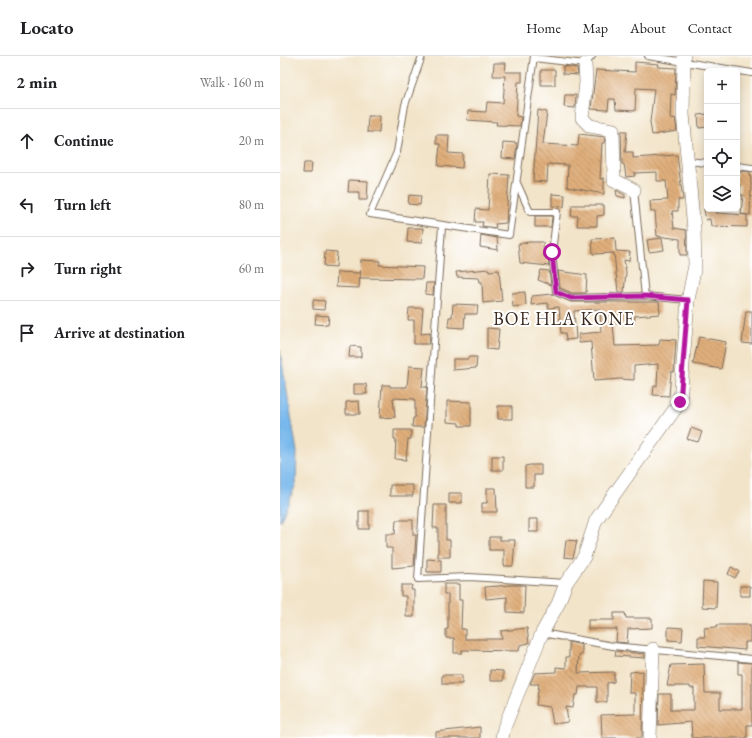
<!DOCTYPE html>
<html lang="en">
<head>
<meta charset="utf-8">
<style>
  body { margin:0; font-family:"EB Garamond",serif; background:#f2f2f2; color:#202124 }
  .controls { position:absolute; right:12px; top:12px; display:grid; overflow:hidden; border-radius:6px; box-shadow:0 2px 10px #0003 }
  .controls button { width:36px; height:36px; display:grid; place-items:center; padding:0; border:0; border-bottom:1px solid #e0e0e0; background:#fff; color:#202124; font:20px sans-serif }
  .stop { position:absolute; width:12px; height:12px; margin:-9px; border:3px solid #b5179e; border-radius:50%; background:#fff }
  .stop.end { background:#b5179e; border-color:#fff; box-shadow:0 1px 4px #0008 }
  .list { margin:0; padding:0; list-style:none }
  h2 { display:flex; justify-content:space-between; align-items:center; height:52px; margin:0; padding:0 16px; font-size:17px }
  h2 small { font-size:13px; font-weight:400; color:#757577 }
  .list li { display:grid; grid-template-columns:26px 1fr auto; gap:12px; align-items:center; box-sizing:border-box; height:64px; padding:0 16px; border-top:1px solid #e0e0e0 }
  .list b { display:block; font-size:15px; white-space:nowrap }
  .list em { font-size:13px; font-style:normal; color:#757577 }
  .icon { flex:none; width:22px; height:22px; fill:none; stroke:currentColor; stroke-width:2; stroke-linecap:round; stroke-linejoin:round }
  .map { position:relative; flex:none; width:472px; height:682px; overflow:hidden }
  header { display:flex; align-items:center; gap:24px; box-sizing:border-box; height:56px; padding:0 20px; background:#fff; border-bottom:1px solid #e0e0e0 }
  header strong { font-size:19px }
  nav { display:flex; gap:22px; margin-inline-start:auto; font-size:14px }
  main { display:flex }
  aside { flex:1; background:#fff }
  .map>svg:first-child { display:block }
</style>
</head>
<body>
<header>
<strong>Locato</strong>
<nav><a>Home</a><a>Map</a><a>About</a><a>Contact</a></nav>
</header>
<main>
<aside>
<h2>2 min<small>Walk · 160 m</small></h2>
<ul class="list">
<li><svg class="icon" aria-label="ahead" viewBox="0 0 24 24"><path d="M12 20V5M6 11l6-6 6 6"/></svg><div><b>Continue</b></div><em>20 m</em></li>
<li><svg class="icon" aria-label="left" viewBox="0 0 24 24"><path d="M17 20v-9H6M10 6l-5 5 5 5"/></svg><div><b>Turn left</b></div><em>80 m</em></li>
<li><svg class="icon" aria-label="right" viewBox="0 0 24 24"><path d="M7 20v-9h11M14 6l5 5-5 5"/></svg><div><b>Turn right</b></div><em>60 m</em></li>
<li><svg class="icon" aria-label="arrive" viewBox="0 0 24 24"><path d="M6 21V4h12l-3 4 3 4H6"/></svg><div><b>Arrive at destination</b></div></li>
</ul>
</aside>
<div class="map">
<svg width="472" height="682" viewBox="0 0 472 682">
  <defs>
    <pattern id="building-back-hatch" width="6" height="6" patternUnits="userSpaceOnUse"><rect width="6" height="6" fill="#e0af7c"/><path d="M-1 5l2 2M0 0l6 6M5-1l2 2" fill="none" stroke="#b78f65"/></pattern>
  </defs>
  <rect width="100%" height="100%" fill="#fff"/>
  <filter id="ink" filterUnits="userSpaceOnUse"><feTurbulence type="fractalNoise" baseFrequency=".025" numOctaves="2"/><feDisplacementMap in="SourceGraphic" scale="8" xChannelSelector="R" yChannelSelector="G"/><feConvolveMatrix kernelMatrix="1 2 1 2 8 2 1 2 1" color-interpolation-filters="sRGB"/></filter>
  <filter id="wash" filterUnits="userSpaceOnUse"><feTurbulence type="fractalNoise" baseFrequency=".012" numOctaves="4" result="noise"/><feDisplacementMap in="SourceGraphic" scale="16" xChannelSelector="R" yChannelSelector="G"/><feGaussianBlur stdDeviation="0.9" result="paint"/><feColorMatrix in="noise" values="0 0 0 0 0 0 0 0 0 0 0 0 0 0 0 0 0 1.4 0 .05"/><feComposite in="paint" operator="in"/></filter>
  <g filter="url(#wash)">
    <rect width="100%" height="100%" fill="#f2e4c9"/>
    <path fill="#78b8ec" stroke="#5a7185" d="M0 294 17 396 16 428 0 466Z"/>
    <g id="blocks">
      <path fill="url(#building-back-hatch)" d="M355 6 379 8 378 11 396 12 395 39 391 38 390 63 395 62 397 75 372 79 370 66 374 33 356 32 355 55 336 54 335 43H329L328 54 311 53 316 14 355 16Z
        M214 7H226L225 16H242V26H238L236 60 241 61 240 70 216 69 217 66 187 64 188 55 206 56 207 46 223 47 225 20H213Z
        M283 10 297 12 298 19 283 18Z
        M261 14H275V29H261Z
        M285 39H296L295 52 284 51Z
        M258 54 267 56 263 88 298 90 299 78 325 81 324 87H322L320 123 324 122V138L287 131 288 109 268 108 267 126 253 125Z
        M427 58V71L419 72 418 59Z
        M88 60H100L99 76H87Z
        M341 75H347L345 96H353V102L397 99 403 144H398V155H392L394 172 406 174 407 199H400V183L377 180 375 155 371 156 370 145 388 144 386 125H377V116L354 117 355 120 346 121 344 108H342Z
        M156 79H169L168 97 183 98 182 112 158 110 160 88H156Z
        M223 86 237 87 235 103 222 102Z
        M24 107H32L31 117H23Z
        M464 115 470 116 471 127 470 159 461 158 463 139H460V129H457V117Z
        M210 118 229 119 226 167 215 168 216 172 202 170 203 166H195L196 153 208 154Z
        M69 124 88 125 87 144H79V136H68Z
        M336 134 345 139V142L337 140Z
        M272 138 285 139 284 151 272 150Z
        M129 139 141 140 140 149 128 148Z
        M292 149H324V159L317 160V170H297L298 160H291Z
        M424 153H435L436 157 467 159V171L431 170 430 163 426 164Z
        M255 160H272L271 171H255Z
        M128 172H143L142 187 127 186Z
        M201 179 217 182 218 194 200 191Z
        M335 182 336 195 350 196 349 205 344 204 346 216 344 236H338L334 197 313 198 312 183Z
        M382 182 384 194 369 196 367 184Z
        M249 186H263L264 201H268L269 210 240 207 238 188Z
        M45 195 57 196 56 211 44 210Z
        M81 204 100 205 99 209 143 211 142 223 80 222Z
        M209 213V215L219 214 222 245 203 247 202 226H200L199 222 177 221 176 216Z
        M261 214 269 215 271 229 258 224Z
        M278 215 307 219 306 237H292L280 232Z
        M57 216 80 217 79 232 56 231Z
        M146 227H154L153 239 145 238Z
        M245 236 246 249 233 251 232 237Z
        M272 238 291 246H379L380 258 355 260 354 268H333L335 290 379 289 380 283 396 284 394 316H391L389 340 373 339 374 330H377L378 308 354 310V324L340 323 314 325 311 286 299 287V278L321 276 320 253 294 255 296 283 286 284 285 277H281L279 251 268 252V247L251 249 252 240Z
        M33 244 45 245 44 254 33 253Z
        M173 248 198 249 197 258H185L184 272 168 271 169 261H172Z
        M129 252H143L141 278 150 277 149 288H134V264H128Z
        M466 255H472V288L462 287Z
        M36 259 49 260 48 269 35 268Z
        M207 272 219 273 217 294 207 293Z
        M419 281 446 286 441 313 413 308Z
        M70 290 81 291V301H69Z
        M188 301H197L196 312 173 314V303H188Z
        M129 310 144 311 142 331H147L144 371H132L133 362H135V343L113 342 115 361 100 362 102 329H110V331H127Z
        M74 328H86L87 338H74Z
        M79 345 80 358H66V346Z
        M167 345 191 346V370H179V367L167 366Z
        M218 350H232V363H218Z
        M411 372 422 376 418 386 407 383Z
        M114 374H131V383H128L126 404 115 403 116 383H114Z
        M212 400H223V414H212Z
        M250 409H261V419H254V431H245V410Z
        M110 429H133V440H110Z
        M207 432H216L217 456H202V447H207Z
        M169 437H182V447H169Z
        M154 449H166V484H170V501H158V472H153Z
        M79 455H89V473H79Z
        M249 463H258V476H249Z
        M116 464H133V479H136L134 510 112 512V492H106V478H115Z
        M209 481H220V484H235L233 510H224V494H209Z
        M286 484 297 485 293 502 284 501Z
        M147 503 161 504V516H147Z
        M451 511 459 515 455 522 448 518Z
        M423 525 437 526 436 552 422 551Z
        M164 528H179V544H182L181 573H185V583H222L221 575 247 572 249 587 240 589 239 595 182 594V597H174V582H166V573H168V538H164Z
        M121 529H132L131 534H134V561H126V540H121Z
        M231 529H245L244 557 227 556V541L206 543 205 531Z
        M460 530H470V540H460Z
        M334 557H345L346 562H372V572L348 573 347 587 336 586 337 573H308V564H334Z
        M437 569H470V586H465V594L418 590V581H425L424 572 437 571Z
        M388 571 403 572 402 585 388 584Z
        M289 586 302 589V599H299L298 617 334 616V626L327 627V646H317V631H299L298 639H295L293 652 286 651 288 666 273 668 270 651 256 649 259 628H250L255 617 276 616V611L286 612V601H289Z
        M336 595 365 598V602L335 600Z
        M458 606 472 607V669H467V682H412L411 666 378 669 379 638H391V654H414V632H410V630H387L391 609 424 608 425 637H440V653H462V618H458Z
        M210 614 223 615V625H210Z
        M363 615 362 682H322L321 659 355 658V637H349L350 616Z
        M162 619H182V628H162Z
        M200 671V682H156V676Z"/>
    </g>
  </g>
  <g filter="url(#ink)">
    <use href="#blocks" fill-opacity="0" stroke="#7b6b5a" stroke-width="1"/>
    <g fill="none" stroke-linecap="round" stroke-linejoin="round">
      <g stroke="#7b6b5a" stroke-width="8">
        <path id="service" d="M142 0 125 49 117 96 90 158 229 179 254 0
          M368 0 472 17
          M254 2 305 8 312 0
          M408 105 427 107
          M457 110 472 112
          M237 127 250 156H277L272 196 276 236 291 242 365 240 408 244
          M354 134 365 240
          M162 170 138 523 189 521 286 527
          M262 577 333 590 472 603"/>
      </g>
      <g stroke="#7b6b5a" stroke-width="14">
        <path id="minor" d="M305 8 306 26 302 62 310 70 333 74 334 124 354 134
          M222 682 224 672 262 577 278 548 286 527 304 501 316 464 400 346 408 244 415 209 414 173 403 58 404 0
          M370 682 373 593"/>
      </g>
      <use href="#service" stroke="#fff" stroke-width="6"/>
      <use href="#minor" stroke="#fff" stroke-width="13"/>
    </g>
  </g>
  <g fill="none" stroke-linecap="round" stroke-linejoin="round" filter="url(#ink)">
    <path stroke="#b5179e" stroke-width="5" d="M272 196 276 236 291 242 365 240 408 244 400 346"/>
  </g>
  <g text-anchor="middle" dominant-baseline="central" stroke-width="4" stroke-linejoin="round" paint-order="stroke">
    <g font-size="18" letter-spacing="1" fill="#3b2a1e" stroke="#fff">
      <text x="284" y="262">BOE HLA KONE</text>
    </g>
  </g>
</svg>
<div class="controls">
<button>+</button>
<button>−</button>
<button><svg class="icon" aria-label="locate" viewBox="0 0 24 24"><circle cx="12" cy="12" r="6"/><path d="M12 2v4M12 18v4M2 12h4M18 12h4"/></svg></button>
<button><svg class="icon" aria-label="layers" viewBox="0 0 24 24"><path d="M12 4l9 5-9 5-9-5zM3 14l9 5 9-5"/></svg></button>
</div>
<div class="stop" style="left:272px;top:196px"></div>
<div class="stop end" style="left:400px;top:346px"></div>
</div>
</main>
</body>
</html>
